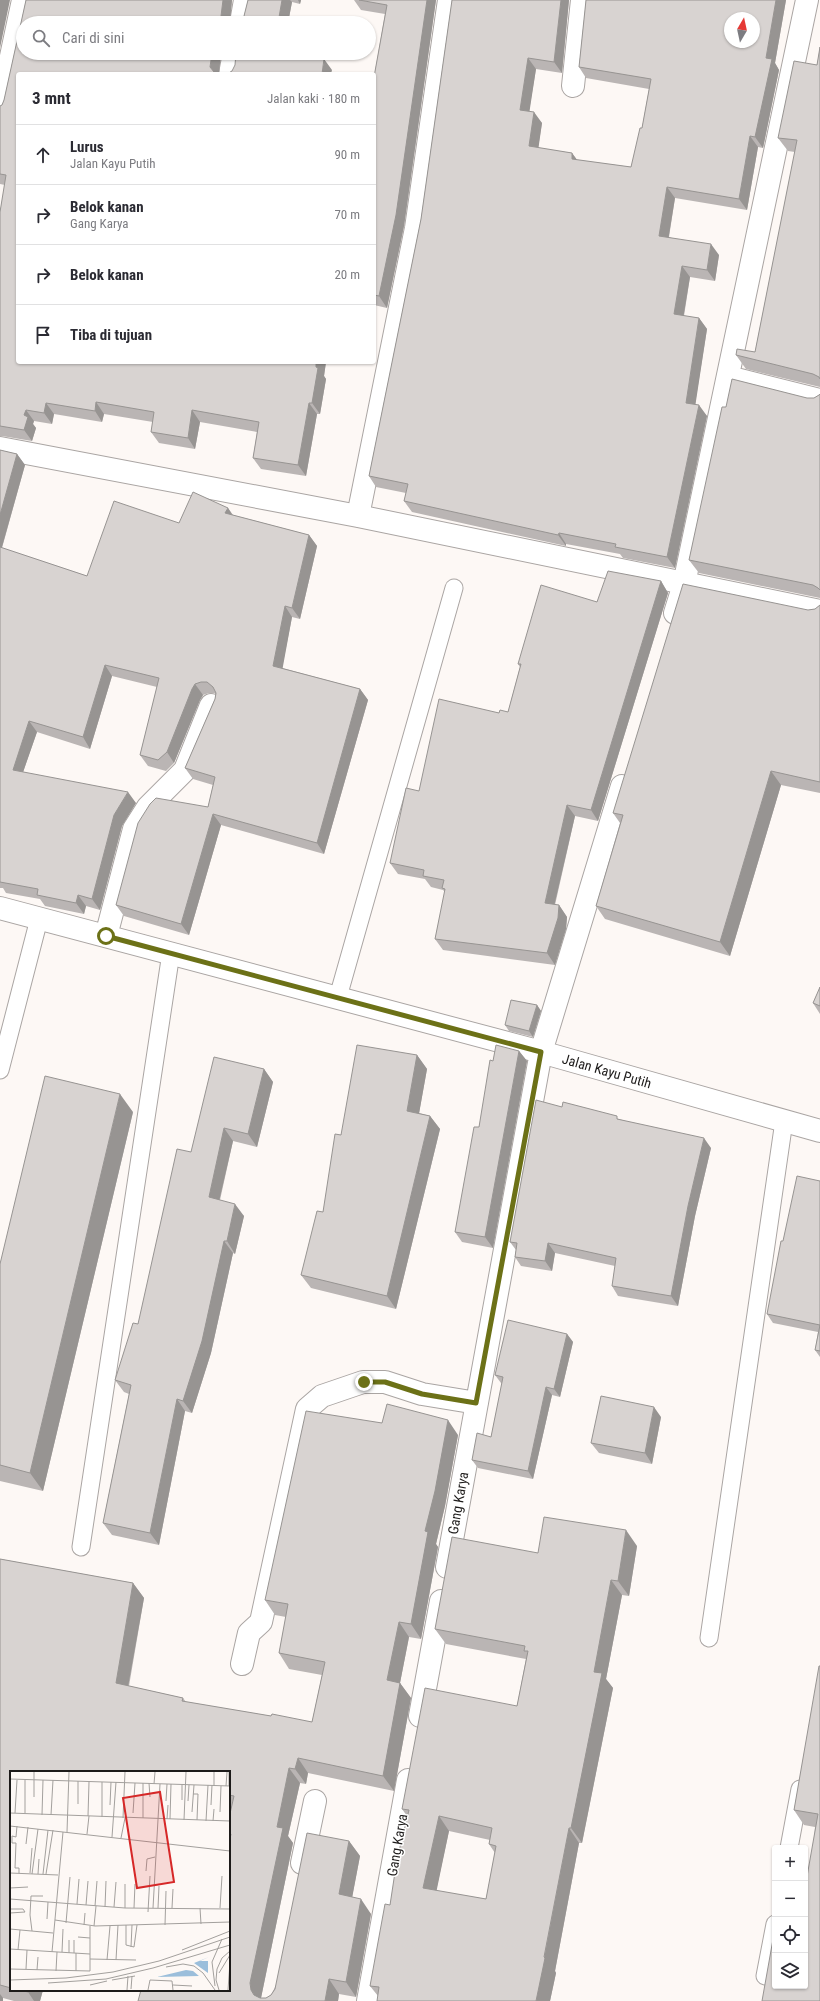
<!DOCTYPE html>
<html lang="id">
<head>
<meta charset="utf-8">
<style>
  body { margin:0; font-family:"Roboto Condensed",sans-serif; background:#f7f7f7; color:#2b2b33 }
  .controls { position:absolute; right:12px; bottom:12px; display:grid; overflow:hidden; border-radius:4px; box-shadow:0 1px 3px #0004 }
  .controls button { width:36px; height:36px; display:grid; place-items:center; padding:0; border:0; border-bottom:1px solid #e1e1e2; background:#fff; color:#2b2b33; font:20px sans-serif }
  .compass { position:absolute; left:724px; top:12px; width:36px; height:36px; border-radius:50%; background:#fff; box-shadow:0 1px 3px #0004; rotate:9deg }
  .stop { position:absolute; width:12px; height:12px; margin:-9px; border:3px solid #6c7117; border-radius:50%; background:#fff }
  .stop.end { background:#6c7117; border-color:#fff; box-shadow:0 1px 4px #0008 }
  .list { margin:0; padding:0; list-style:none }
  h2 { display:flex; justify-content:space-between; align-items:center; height:52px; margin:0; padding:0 16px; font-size:17px }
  h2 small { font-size:13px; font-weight:400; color:#7c7c81 }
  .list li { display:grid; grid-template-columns:26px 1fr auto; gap:12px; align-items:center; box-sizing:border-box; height:60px; padding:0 16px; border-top:1px solid #e1e1e2 }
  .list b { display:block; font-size:15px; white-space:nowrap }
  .list p { margin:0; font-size:13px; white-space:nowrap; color:#7c7c81 }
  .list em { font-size:13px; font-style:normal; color:#7c7c81 }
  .icon { flex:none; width:22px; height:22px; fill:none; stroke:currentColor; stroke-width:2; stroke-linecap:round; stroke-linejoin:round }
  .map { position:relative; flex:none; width:820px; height:2001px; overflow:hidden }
  .search { position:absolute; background:#fff; box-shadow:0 1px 3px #0004; left:16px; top:16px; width:360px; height:44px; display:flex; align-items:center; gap:10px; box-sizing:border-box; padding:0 14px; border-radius:22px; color:#7c7c81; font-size:15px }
  .panel { position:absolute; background:#fff; box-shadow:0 1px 3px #0004; left:16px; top:72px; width:360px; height:292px; border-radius:4px }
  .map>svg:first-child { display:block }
</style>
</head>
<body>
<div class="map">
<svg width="820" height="2001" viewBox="0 0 820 2001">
  <rect width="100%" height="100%" fill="#fdf8f5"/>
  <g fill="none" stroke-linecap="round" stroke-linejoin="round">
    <g stroke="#aaa5a3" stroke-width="19">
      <path id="service" d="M338 997 454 588
        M0 1070 39 919
        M81 1547 171 953
        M709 1638 784 1121
        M789 1848 800 1789
        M765 1976 775 1924"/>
    </g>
    <g stroke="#aaa5a3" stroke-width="24">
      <path id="minor" d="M241 23 245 0
        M230 74 234 53
        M573 86 582 0
        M0 108 23 0
        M728 377 820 400
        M0 448 358 516 820 611
        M358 516 416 228 449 0
        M675 613 684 584 807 0
        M0 908 541 1052 820 1131
        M106 936 134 829 148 807 185 770 211 705
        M447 1567 541 1052 622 786
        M242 1664 249 1633 261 1622 307 1409 322 1396 363 1382H385L422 1394 477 1403
        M420 1716 441 1601
        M302 1863 315 1801
        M368 2001 408 1780"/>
    </g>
    <use href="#service" stroke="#fff" stroke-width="17"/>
    <use href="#minor" stroke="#fff" stroke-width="22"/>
  </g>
  <path fill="#bab5b4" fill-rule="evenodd" d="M26 0H232L230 23H23V53H221L219 74H18V362H326L324 376 326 379 320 414H317L306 476 261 469 253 458 257 432 200 422 195 449 159 443 151 432 153 422 104 414 102 422 54 414 52 424 34 421 33 424 36 428 32 441 2 436H0V212L5 185 0 184V106L2 105 4 100Z
    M248 0H301L300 4 292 2 288 23H238L243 20Z
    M354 0H436L404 226 387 308 374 305V77L385 14 361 10Z
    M452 0H569L562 73 536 69 529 111 542 123 538 148 572 153 577 160 631 167 642 128 649 89 586 78 579 67 586 0H786L775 63 779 70 763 148 758 147 747 210 675 198 669 237 719 255 715 281 690 277 684 316 699 318 707 329 695 404 707 416 675 568 623 558 620 554 566 544V546L412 512 404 501 406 493 376 487 369 476 421 219Z
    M820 47V387L746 369 736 355 755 352 795 152 788 151 778 138 817 65Z
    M820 394V598L699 573 689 560 726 407 814 398 819 395Z
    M0 450 17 454 25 465 2 548 87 576 179 523 228 508 233 515 309 535 317 546 300 619 292 617 282 668 360 689 368 700 324 854 221 825 189 935 124 916 116 905 208 807 213 785 193 779 185 768 215 699V693H209L203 695 200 700 174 763 166 771 148 766 140 755 157 687 112 676 90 749 37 732 23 772 136 803 122 826 100 910 86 906 84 914 45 906 40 899 6 893 3 888H0Z
    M661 581 668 593 598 821 575 816 555 905H559L567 917 566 929 555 965 443 950 435 939 445 892 443 890 431 887 425 879 398 874 390 863 419 791 499 713 508 712 520 667 518 664 597 602Z
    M820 605V793L781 785 730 956 605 919 596 906 620 823 613 813 808 610 815 609Z
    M820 987V1014L813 1003Z
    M537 1005 541 1011 533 1037 509 1031 505 1025Z
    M519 1051 527 1061 493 1248 462 1242 455 1232 479 1127 493 1061Z
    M417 1055 427 1069 419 1113 430 1116 440 1129 396 1309 311 1288 301 1275 323 1212 341 1135Z
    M264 1069 273 1082 257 1147 233 1141 220 1200 244 1216 235 1254 233 1253 211 1353 192 1413 185 1411 159 1545 112 1535 103 1523 129 1394 124 1392 115 1380 138 1324 191 1152Z
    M562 1107 619 1119 711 1148 695 1216 678 1306 618 1296 612 1286 615 1266 555 1253 552 1271 521 1266 515 1257 516 1250 510 1242Z
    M133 1112 43 1491 0 1481V1264Z
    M820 1181V1357L815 1350 818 1332 773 1323 767 1314Z
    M567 1334 573 1342 560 1397 552 1395 533 1479 478 1468 472 1460 491 1437 502 1384 501 1383 495 1375Z
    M661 1417 652 1464 599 1453 591 1443Z
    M458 1435 445 1506 436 1544 438 1547 421 1639 409 1637 400 1683 411 1698 394 1791 308 1773 306 1784 300 1783 288 1836 293 1843 261 1998H266L271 1995 349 1841 360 1856 352 1897 371 1914 356 1997 339 1994 338 2001H138L229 1990 230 1839 229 1837V1818L231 1808H229V1772H11V1990H43L40 2001H14L3 1998V2001H0V1559L133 1583 144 1598 129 1686 183 1698 186 1702 271 1716 312 1722 322 1675 289 1669 279 1653 286 1617 275 1615 265 1600Z
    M637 1546 629 1596 622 1595 606 1679 613 1688 582 1843H579L555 1971 556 1973 550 2001H377L378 1996 370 1986 390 1905 407 1816 402 1809 517 1706 526 1659 446 1644 435 1629 538 1553ZM449 1831 490 1840 489 1844 495 1853 486 1899 436 1891Z
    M820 1666V2001L805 1986 815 1827 804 1825 794 1810Z"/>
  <path fill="#979492" d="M0 0H10L0 48Z
    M223 0H232L230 23H226L221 16Z
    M282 0H290L292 2 288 23H278Z
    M298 0H301L300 4Z
    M427 0H436L404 226 387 308 379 296Z
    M561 0H569L562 73 554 62Z
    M776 0H786L775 63 779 70 763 148 755 137 766 58Z
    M212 53H221L219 74H215L210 67Z
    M528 58 536 69 528 121 520 110Z
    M324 59 332 70 331 74H322Z
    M534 112 542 123 537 158 529 146Z
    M750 136 758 147 747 210 739 199Z
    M572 153 580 164 572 159Z
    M667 187 675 198 667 247 659 236Z
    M711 244 719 255 715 281 707 270Z
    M682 266 690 277 682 325 674 314Z
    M699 318 707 329 694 414 686 403Z
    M316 362H326L324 376 326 379 320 414 312 403Z
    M96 402 104 414 102 422 95 411Z
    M46 403 54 414 52 424 44 413Z
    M309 403 317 414 306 476 298 465Z
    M699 405 707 416 675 568 667 557Z
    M26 410 34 421 33 424 36 428 32 441 24 430V415Z
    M192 410 200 422 195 449 188 438Z
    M17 454 25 465 0 554V515Z
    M228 508 235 519 225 513Z
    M559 533 566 544V546L558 535Z
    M309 535 317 546 300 619 292 608Z
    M661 581 668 593 598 821 591 810Z
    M285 606 292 617 281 677 273 666Z
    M105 665 112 676 90 749 83 737Z
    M195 684 203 695 200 700 174 763 167 752 192 689Z
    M360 689 368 700 324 854 317 843Z
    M29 721 37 732 20 781 13 770Z
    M771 771 781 785 730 956 720 942Z
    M128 792 136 803 122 826 100 910 92 899 114 815Z
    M567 805 575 816 552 915 545 903Z
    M213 814 221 825 189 935 181 924Z
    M78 895 86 906 84 914 76 903Z
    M559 905 567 917 566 929 555 965 547 953Z
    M537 1005 541 1011 533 1037 529 1031Z
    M519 1051 527 1061 493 1248 485 1237Z
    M417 1055 427 1069 417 1125 407 1111Z
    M264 1069 273 1082 257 1147 248 1134Z
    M120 1094 133 1112 43 1491 30 1473Z
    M430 1116 440 1129 396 1309 387 1296Z
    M224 1128 233 1141 217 1210 209 1197Z
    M704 1138 711 1148 695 1216 678 1306 671 1296 688 1206Z
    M235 1204 244 1216 235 1254 227 1241Z
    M224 1241 233 1253 211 1353 192 1413 183 1401Z
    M548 1243 555 1253 552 1271 545 1261Z
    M567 1334 573 1342 560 1397 554 1389Z
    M546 1387 552 1395 533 1479 528 1471Z
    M177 1399 185 1411 159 1545 150 1533Z
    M654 1407 661 1417 652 1464 645 1453Z
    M448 1420 458 1435 445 1506 436 1544 438 1547 421 1639 411 1624 425 1531Z
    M626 1530 637 1546 629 1596 618 1581Z
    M611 1580 622 1595 606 1679 613 1688 582 1843 571 1828 594 1672Z
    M133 1583 144 1598 126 1698 116 1683Z
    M399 1622 409 1637 400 1683 411 1698 394 1791 383 1776 387 1680Z
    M298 1758 308 1773 306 1784 295 1769Z
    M289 1768 300 1783 288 1836 293 1843 261 1998 258 2001 251 1990 250 1983 277 1827Z
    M439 1816 449 1831 434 1903 423 1888Z
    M569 1828 579 1843 555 1971 556 1973 550 2001H536Z
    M349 1841 360 1856 350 1909 339 1894Z
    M361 1899 371 1914 356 1997 346 1982Z
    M329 1979 339 1994 338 2001H325Z
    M28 1990H43L40 2001H34L28 1992Z
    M0 1994 3 1998V2001H0Z"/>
  <path fill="#d8d3d1" stroke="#979492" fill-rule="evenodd" d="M26 0H223L221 16 225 21 228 23H23V53H212L210 67 214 72 217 74H18V362H316V367L318 368 312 403H309L298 465 253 458 259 422 192 410 188 438 151 432 154 412 96 402 95 411 46 403 44 413 26 410 24 415 28 417 24 430 0 426V212L6 175 0 174V106L2 105 4 100Z
    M248 0H282L278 23H238L243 20Z
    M359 0H427L396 215 379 296 374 295V77L387 5Z
    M452 0H561L554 62 528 58 520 110 534 112 529 146 572 153V159L631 167 640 128H642L651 79 579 67 586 0H776L766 58 772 59 755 137 750 136 739 199 667 187 659 236 711 244 707 270 682 266 674 314 699 318 686 403 699 405 667 557 615 547 616 544 559 533 558 535 404 501 408 484 369 476 421 219ZM730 18H754V42H730Z
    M820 47V379L819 377 813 374 736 355 737 349 755 352 797 140 778 138 794 61 817 65Z
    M236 53H288L324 59 322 74H227L232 71 235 65Z
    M732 379 807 398H814L819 395 820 394V590L818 588 813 585 689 560 722 407H726Z
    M0 450 17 454 0 515Z
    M193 492 228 508 225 513 309 535 292 608 285 606 273 666 360 689 317 843 213 814 181 924 116 905 138 823 150 804 156 798 208 807 215 777 185 768 215 699 216 693 213 687 207 682H201L195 684 192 689 167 752 158 760 140 755 159 678 105 665 83 737 29 721 13 770 128 792 114 815 92 899 78 895 76 903 37 895 38 889 0 882V547L87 576 114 501 179 523Z
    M608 571 661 581 591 810 567 805 545 903 559 905 558 918 547 953 435 939 445 889 442 888 444 880 423 876 424 870 390 863 406 788 419 791 439 699 499 713 500 710 508 712 521 664H518L541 585 597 602Z
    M683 584 808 610 815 609 820 605V782L771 771 720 942 596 906 623 815 613 813Z
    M820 987V1006L813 1003Z
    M511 1000 537 1005 529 1031 505 1025Z
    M357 1045 417 1055 407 1111 430 1116 387 1296 301 1275 317 1211 323 1212 335 1134 341 1135Z
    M496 1045 519 1051 485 1237 455 1232 474 1127H479L490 1060 493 1061Z
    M214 1057 264 1069 248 1134 224 1128 209 1197 235 1204 227 1241H224L202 1341 183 1401 177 1399 150 1533 103 1523 131 1385 115 1380 133 1323 138 1324 177 1149 191 1152Z
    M45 1076 120 1094 30 1473 0 1465V1264Z
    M536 1100 562 1107 563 1102 617 1116V1119L704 1138 688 1206 671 1296 612 1286 616 1258 548 1243 545 1261 515 1257 517 1243 510 1242Z
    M797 1176 820 1181V1351L815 1350 820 1325 767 1314 781 1241H783Z
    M508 1320 567 1334 554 1389 546 1387 528 1471 472 1460 477 1433 491 1437 503 1377 495 1375Z
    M601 1396 654 1407 645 1453 591 1443Z
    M387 1404 448 1420 435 1491 425 1531 428 1532 411 1624 399 1622 387 1680 400 1683 383 1776 298 1758 295 1769 289 1768 277 1827 283 1828 250 1983 251 1990 254 1995 260 1998H266L271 1995 275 1989 307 1833 349 1841 339 1894 361 1899 346 1982 329 1979 325 2001H138L141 1990H229V1843L231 1834H229V1818L234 1796 229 1795V1772H11V1988L0 1985V1559L133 1583 116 1683 183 1698 182 1701 271 1716 272 1714 312 1722 325 1662 279 1653 288 1604 265 1600 306 1411 382 1423Z
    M544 1517 626 1530 618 1581 611 1580 594 1672 602 1673 571 1828H569L544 1957 545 1958 536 2001H377L379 1987 370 1986 385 1904 390 1905 397 1859 409 1810 402 1809 425 1688 517 1706 528 1651H524L525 1646 435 1629 452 1537 538 1553ZM439 1816 492 1828 489 1844 496 1846 486 1899 423 1888Z
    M819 1666H820V2001H762L775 1928V1986H805V1888L818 1814 794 1810Z
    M20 1990H28V1992Z"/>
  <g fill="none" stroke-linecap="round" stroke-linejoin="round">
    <path stroke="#6c7117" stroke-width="5" d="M106 936 541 1052 476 1403 422 1394 385 1382H364"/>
  </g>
  <g text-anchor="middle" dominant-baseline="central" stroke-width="3" stroke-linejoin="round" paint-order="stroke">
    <g font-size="14" fill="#1d1b1a" stroke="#fff">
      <text transform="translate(607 1071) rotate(16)">Jalan Kayu Putih</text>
      <text transform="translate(458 1503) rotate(-80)">Gang Karya</text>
      <text transform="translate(397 1845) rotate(-80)">Gang Karya</text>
    </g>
  </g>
  <g transform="translate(10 1771)">
    <rect width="220" height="220" fill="#fdf8f5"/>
    <path d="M199 186 190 190H198V202L184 192ZM176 199 183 200 189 205 147 206Z" fill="#9bbedb"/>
    <path fill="none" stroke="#a3a09d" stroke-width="1" d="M0 8 220 15M92 11V46M139 12 140 26M144 13 145 1M204 15V1M216 15 217 1M219 15V1M183 23H188L187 49M24 26V1M172 29V14M156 30 157 13M178 30 179 14M68 33V10M100 34 101 11M201 34 202 14M182 41 184 14M210 41 211 15M0 42 220 50M5 42 7 9M15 42V9M123 42 125 12M32 44 33 9M41 44 43 9M78 45 79 11M113 47 115 1M133 47V12M157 48 158 34M160 48 161 13M174 49 176 1M196 50 198 14M203 50 204 38M0 55 220 80M7 55 6 66 2 65V72H6L5 97H9V102M57 61 59 1M77 63 79 45M102 66 106 11M111 67 115 47M16 73 18 56M136 100 137 88 145 86M0 102 48 104M20 102 22 77M22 103 28 58M28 103 29 88M33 103 38 59M36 103 43 59M0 117 18 116M0 128 115 137 220 138M67 133 69 108M76 134 78 110M85 135 87 110M95 136 96 110M104 136 106 111M115 137V113M124 137 125 113M143 137 150 13M148 137 149 115M162 137 163 118M190 137 191 153M210 137 212 105M0 138H13L15 141M138 141 140 105M0 142 15 141M37 148 38 131M45 149 85 155 220 151M56 152 60 106M74 154 75 142M116 154V174L124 176 127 154M155 154 156 120M84 155 86 135M0 158 43 162M22 160 20 144 21 125H33M68 166 80 167M59 169V182M121 176 122 154M0 178 80 183M8 179 10 159M172 179 220 160M42 181 53 61M52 181 53 158M64 182V169M66 182V200M80 188 126 189M97 189 100 155M106 189 108 154M156 196 173 193 184 195 193 202 205 219M0 198 80 200M16 198 17 179M27 199 28 186M46 200 47 181M80 200V155M209 202 220 184M0 209 56 207 103 201 149 190 220 166M102 209 125 205M38 212 96 208 143 197 220 174M80 214 97 210M163 214 182 215M205 215 202 191 212 168M121 218 122 205M117 219 118 205M138 219 140 209 162 210 163 219M209 219 206 209 207 198 212 187 220 180M218 219 220 191"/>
    <path fill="#d62828" fill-opacity="0.15" stroke="#d62828" stroke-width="2" d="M150 21 164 111 127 117 113 27Z"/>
    <rect width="220" height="220" fill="none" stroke="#1d1b1a" stroke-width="2"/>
  </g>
</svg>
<div class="controls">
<button>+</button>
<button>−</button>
<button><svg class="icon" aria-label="locate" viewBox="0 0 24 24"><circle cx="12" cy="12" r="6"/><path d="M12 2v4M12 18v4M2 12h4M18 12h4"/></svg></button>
<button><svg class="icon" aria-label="layers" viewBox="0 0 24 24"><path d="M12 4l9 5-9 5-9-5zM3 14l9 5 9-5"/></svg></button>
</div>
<svg class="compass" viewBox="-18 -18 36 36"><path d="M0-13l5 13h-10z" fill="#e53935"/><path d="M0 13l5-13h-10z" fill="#7c7c81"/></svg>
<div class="stop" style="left:106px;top:936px"></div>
<div class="stop end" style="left:364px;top:1382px"></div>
<div class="search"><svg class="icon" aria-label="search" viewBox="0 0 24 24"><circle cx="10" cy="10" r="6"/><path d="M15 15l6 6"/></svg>Cari di sini</div>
<section class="panel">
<h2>3 mnt<small>Jalan kaki · 180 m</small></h2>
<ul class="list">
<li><svg class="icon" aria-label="ahead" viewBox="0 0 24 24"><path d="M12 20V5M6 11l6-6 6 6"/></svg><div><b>Lurus</b><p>Jalan Kayu Putih</p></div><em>90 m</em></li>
<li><svg class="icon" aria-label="right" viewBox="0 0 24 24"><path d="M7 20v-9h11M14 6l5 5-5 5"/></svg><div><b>Belok kanan</b><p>Gang Karya</p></div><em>70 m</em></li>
<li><svg class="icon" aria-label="right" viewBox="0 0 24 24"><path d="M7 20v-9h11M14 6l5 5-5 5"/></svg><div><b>Belok kanan</b></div><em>20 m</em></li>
<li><svg class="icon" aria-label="arrive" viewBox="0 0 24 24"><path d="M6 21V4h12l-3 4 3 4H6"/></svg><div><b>Tiba di tujuan</b></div></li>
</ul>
</section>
</div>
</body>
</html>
